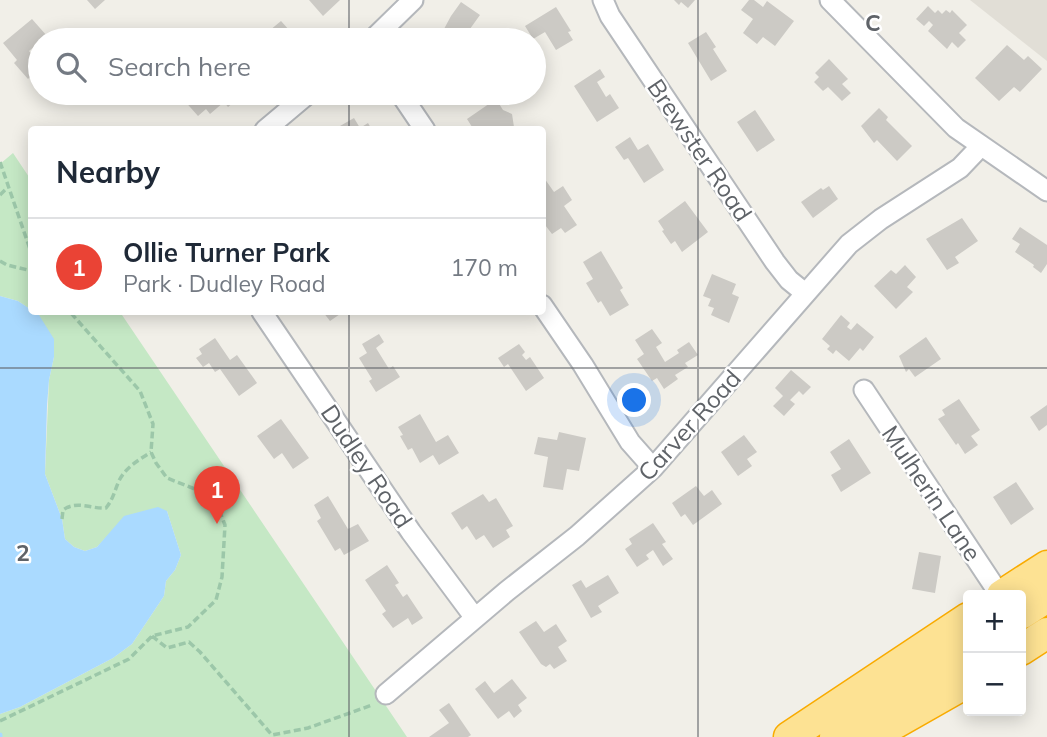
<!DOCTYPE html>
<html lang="en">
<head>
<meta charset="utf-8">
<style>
  body { margin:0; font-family:Mulish,sans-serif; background:#f2f2f3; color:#1f2937 }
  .controls { position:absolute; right:21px; bottom:21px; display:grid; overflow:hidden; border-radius:7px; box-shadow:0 4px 18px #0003 }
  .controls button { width:63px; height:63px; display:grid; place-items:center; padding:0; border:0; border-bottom:2px solid #e0e1e3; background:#fff; color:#1f2937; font:35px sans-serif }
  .you { position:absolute; left:635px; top:401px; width:24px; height:24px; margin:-18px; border:5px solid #fff; border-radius:50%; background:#1a73e8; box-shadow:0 0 0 10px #1a73e833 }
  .badge { display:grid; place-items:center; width:46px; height:46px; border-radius:50%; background:#ea4335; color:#fff; font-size:23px; font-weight:700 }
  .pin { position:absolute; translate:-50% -58px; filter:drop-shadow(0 2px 4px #0008) }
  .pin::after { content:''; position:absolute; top:37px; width:24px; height:21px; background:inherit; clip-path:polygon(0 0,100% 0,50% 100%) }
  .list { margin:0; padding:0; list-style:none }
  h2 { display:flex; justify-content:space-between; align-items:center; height:91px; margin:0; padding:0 28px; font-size:30px }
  h2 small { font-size:23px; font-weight:400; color:#747a83 }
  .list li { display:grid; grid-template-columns:46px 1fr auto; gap:21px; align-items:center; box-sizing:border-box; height:98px; padding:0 28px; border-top:2px solid #e0e1e3 }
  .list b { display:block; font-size:26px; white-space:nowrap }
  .list p { margin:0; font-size:23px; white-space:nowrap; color:#747a83 }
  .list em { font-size:23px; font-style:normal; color:#747a83 }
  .icon { flex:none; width:38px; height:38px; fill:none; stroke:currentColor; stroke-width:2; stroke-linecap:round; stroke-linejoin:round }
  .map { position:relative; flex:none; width:1047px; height:737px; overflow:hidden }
  .search { position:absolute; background:#fff; box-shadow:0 4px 18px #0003; left:28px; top:28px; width:518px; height:77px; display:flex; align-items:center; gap:18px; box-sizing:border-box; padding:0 24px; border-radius:38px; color:#747a83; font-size:26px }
  .panel { position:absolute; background:#fff; box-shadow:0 4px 18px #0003; left:28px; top:126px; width:518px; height:189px; border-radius:7px }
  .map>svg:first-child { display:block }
</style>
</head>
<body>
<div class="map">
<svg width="1047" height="737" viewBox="0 0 1047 737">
  <rect width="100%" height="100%" fill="#f1efe8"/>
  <path fill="#e1ded6" d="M970 0H1047V61Z"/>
  <path fill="#c5e8c5" d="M13 153 31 180V310L18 301 0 296V164Z
    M33 312H120L407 737H0V714L20 707 113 658 132 644 164 596 166 581 175 570 181 555 167 511 110 533 97 547 85 551 74 547 65 539 62 519 45 474 49 380 54 357 39 315Z"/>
  <path fill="#aadaff" d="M0 296 18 301 39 315 54 339V357L49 380 47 406 45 474 62 519 65 539 74 547 85 551 97 547 124 516 158 507 167 511 181 555 175 570 166 581 164 596 132 644 113 658 20 707 0 714Z"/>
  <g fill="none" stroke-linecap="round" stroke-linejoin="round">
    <path stroke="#aadaff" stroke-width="5" d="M0 735V737"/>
  </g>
  <path fill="#cccac5" d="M87 0H105L95 9Z
    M309 0H340L323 16Z
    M674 0H695L688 8 681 2 679 5Z
    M749 0H754L763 7 767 1 794 21 775 46 763 37 757 44 743 33 753 19 741 10Z
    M461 2 480 15 462 40H438L451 16Z
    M928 6 935 13 938 10 942 14 946 10 950 13 952 10 967 25 959 33 966 40 958 48 952 42 947 49 928 31 933 25 929 21 924 26 916 19Z
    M556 7 571 31 568 32 573 40 556 50 545 32 533 39 525 26Z
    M32 19 47 36 29 51 39 62 40 61V85L32 75 28 79 14 63 17 60 3 43Z
    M281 21 298 40H258Z
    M706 32 716 47 713 49 727 71 711 81 688 43Z
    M1007 45 1024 60 1028 56 1042 69 1020 92 1014 87 999 101 975 78Z
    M829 59 848 79 842 84 851 93 842 101 828 87 823 91 814 82 819 77 815 73Z
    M600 69 605 77 597 82 606 97 610 94 619 108 597 122 574 86Z
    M187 93H240L242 95 228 107 224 102 210 114 206 109 198 116 182 98Z
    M496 99 503 110 512 114 514 127 510 130H474L467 119Z
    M879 108 888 117 886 120 912 146 897 161 877 140 874 143 861 126Z
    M755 110 775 140 757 152 737 122Z
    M354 118 360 128 368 123 372 130H342L340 126Z
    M630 137 638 150 648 144 664 170 644 183 628 158 624 160 615 147Z
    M542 175 554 192 563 186 572 200 564 206 577 225 565 233 561 228 552 234 542 221Z
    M829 186 838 199 813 218 801 202 821 188 823 190Z
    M685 201 708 232 682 252 675 241 671 244 662 231 664 230 658 221Z
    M962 218 978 241 955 257 959 263 947 270 926 239Z
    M1020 227 1047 245V264L1041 273 1033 267 1034 265 1015 252 1020 244 1012 239Z
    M601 251 623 288 620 290 629 305 610 316 601 301 598 303 586 283 593 279 583 262Z
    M905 265 916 277 907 287 913 292 896 309 874 286 891 270 896 274Z
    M712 274 736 284 732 294 739 297 729 323 711 315 714 308 708 306 711 299 703 296Z
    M323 312H343L330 321Z
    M841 315 850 323 847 327 851 330 857 323 874 337 863 351 860 348 849 361 836 350 833 354 827 349 830 346 822 339Z
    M652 329 662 343 656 347 665 362 679 353 677 350 689 342 698 355 685 363 688 367 675 375 678 379 664 389 657 378 652 381 637 359 644 354 635 340Z
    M379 334 384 342 376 348 389 369 393 366 400 377 376 392 369 381 372 379 359 358 367 353 362 344Z
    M926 337 941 359 915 377 909 369 906 372 899 356Z
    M215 338 230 360 237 355 257 383 239 396 220 369 215 372 209 363 203 367 196 358 202 354 199 349Z
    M519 344 525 352 522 355 526 360 530 357 544 378 526 391 508 364 504 367 498 358Z
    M791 370 811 387 803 395 799 391 790 400 795 404 784 416 773 406 783 396 775 388Z
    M959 399 980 430 971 436 978 445 965 454 958 443 956 445 938 419 945 415 942 410Z
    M1047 405V425L1039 431 1030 417Z
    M420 414 436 442 448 435 459 453 439 465 433 455 420 463 412 448 408 450 400 436 403 435 398 427Z
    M281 419 309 458 293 469 282 453 274 459 257 436Z
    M559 432 586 438 579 471 567 469 563 490 543 487 548 457 534 454 538 437 557 440Z
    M744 435 757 452 747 459 752 466 738 476 721 452Z
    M849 439 871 473 841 492 831 475 841 469 830 452Z
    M1016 482 1034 509 1011 525 993 497Z
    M696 486 704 496 712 490 722 504 693 525 685 514 681 517 672 503Z
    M483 494 489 502 496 498 513 526 506 530 510 537 493 548 484 535 476 540 467 526 462 530 451 513Z
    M328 496 348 529 358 524 369 541 344 555 340 548 335 551 317 521 321 518 314 505Z
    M653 523 666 542 662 544 673 559 663 566 653 550 646 555 649 559 637 567 625 549 632 544 629 539Z
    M919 552 941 556 935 593 912 589Z
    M387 565 399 583 395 585 403 597 407 594 423 618 412 625 408 618 393 628 382 614 386 611 365 580Z
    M608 575 619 593 598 606 602 612 591 618 572 585 581 580 586 588Z
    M536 621 544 632 556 624 567 641 558 647 567 661 554 669 550 664 546 667 541 664 519 632Z
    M512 679 527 698 518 705 522 711 514 718 509 711 498 719 475 689 485 681 494 693Z
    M449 703 471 735 468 737H429L449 723 439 710Z"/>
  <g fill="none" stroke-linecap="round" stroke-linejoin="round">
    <g stroke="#b5b8bc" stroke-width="23">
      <path id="minor" d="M603 0 610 16 775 262 789 280 805 293
        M830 0 956 128 1047 191
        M372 40 413 0
        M400 93 425 130
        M265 130 309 93
        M542 305 583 365 630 442 653 468
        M262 312 411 532 475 618
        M864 390 1000 595
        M386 694 507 591 577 536 653 468 849 244 881 219 960 168 980 147"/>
    </g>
    <g stroke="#f9ab00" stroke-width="33">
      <path id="highway" d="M1002 595 1047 566
        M1021 614 1047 597
        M1021 650 1047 633
        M789 737 968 618
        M835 737 968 649
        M871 737 968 682"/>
    </g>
    <path stroke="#9cc7a9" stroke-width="3.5" stroke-dasharray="7 3.5" stroke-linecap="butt" d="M0 162 32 255
      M0 195 8 187
      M0 261 7 265 32 271
      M62 519 63 510C77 500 90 509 106 508 113 499 114 493 118 483 124 468 139 460 151 452
      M152 636 167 648 189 642 200 652 272 735 308 728 372 705
      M0 721 129 659 152 636 188 627 216 600 222 577 225 525 216 502 205 493 167 478 156 463 151 452 153 424 140 391 70 312"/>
    <use href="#minor" stroke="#fff" stroke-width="19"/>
    <use href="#highway" stroke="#fde293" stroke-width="30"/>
  </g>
  <path fill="none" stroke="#5f6368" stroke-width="2" stroke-opacity="0.55" d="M349 0V40M698 0V737M349 93V130M349 312V737M0 368H1047"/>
  <g text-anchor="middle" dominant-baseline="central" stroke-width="5" stroke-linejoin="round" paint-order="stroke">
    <g font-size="24" fill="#5f6368" stroke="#fff">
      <text transform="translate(700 150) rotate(56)">Brewster Road</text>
      <text transform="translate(689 425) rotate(-48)">Carver Road</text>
      <text transform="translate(367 466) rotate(56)">Dudley Road</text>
      <text transform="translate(932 493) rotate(56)">Mulherin Lane</text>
    </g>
  </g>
  <g font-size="23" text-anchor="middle" font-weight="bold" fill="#5f6368" stroke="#fff" stroke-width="5" stroke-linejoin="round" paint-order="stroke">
    <text x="873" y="31">C</text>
    <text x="23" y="561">2</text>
  </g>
</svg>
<div class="controls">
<button>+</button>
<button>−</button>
</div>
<div class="you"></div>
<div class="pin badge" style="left:217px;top:524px">1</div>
<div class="search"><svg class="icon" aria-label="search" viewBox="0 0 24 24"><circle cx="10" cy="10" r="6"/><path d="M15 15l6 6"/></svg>Search here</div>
<section class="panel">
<h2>Nearby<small></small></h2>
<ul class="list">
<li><span class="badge">1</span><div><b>Ollie Turner Park</b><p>Park · Dudley Road</p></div><em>170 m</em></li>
</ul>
</section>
</div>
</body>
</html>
